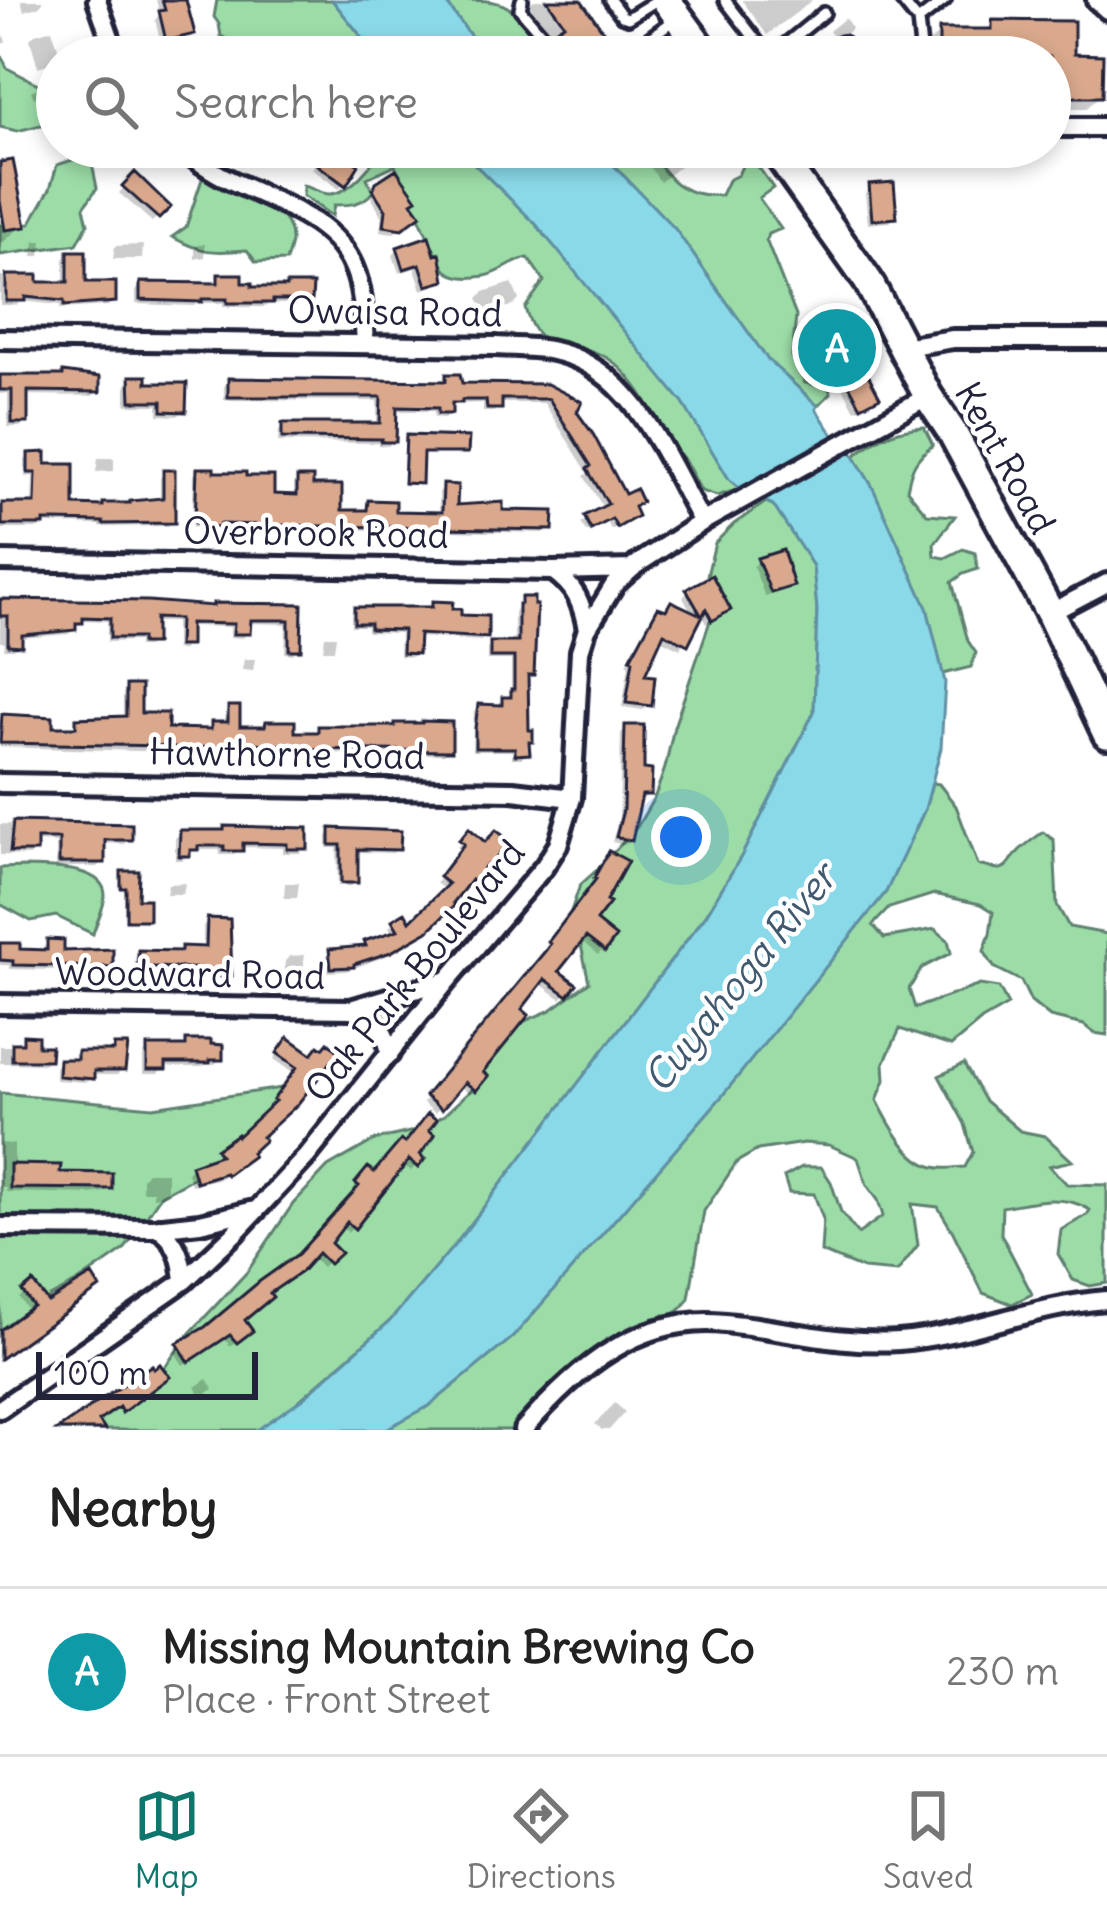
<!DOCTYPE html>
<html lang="en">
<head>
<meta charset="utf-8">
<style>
  body { margin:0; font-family:Delius,sans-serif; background:#f2f2f2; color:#222 }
  .scale { position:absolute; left:36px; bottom:30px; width:222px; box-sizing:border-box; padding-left:12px; border:6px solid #22223b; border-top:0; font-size:33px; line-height:42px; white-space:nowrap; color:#22223b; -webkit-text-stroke:9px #fff; paint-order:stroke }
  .you { position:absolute; left:681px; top:837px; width:42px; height:42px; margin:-30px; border:9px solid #fff; border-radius:50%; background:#1a73e8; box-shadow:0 0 0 18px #1a73e833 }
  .badge { display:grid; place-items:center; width:78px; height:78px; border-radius:50%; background:#0f766e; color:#fff; font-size:39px; font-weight:700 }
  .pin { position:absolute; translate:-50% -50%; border:6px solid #fff; box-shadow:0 3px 12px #0006 }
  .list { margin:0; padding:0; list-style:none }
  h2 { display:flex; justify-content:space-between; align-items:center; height:156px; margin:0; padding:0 48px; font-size:51px }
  h2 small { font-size:39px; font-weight:400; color:#767676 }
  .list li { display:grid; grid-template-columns:78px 1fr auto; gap:36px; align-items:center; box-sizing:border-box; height:168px; padding:0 48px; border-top:3px solid #e0e0e0 }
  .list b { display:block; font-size:45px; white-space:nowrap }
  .list p { margin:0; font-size:39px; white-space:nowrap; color:#767676 }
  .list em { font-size:39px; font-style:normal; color:#767676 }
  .icon { flex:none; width:66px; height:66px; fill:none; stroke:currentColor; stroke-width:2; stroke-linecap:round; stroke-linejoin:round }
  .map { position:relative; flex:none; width:1107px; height:1430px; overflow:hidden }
  .search { position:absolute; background:#fff; box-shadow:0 6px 18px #0003; left:36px; right:36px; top:36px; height:132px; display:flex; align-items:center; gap:30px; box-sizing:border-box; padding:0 42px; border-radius:66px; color:#767676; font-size:45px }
  .sheet { height:324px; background:#fff }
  nav { display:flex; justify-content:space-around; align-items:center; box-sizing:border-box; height:168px; border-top:3px solid #e0e0e0; background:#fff; font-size:33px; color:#767676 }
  nav a { display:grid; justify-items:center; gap:6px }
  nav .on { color:#0f766e }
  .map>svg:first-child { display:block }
</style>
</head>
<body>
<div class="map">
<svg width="1107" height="1430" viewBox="0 0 1107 1430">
  <rect width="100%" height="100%" fill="#fff"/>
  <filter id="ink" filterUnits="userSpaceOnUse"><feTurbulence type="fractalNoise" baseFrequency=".00833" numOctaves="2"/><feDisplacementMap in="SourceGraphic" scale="24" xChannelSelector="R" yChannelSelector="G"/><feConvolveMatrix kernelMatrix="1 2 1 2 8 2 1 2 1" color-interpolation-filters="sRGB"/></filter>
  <g filter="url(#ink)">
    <path fill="#9cdda7" stroke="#5f8071" stroke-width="3" d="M217 0H332L378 57H246L248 50 221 36 219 24 214 17Z
      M444 0C517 0 506 0 547 57H495L475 42Z
      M0 52 7 68 38 84 57 77V121L17 131 0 127Z
      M379 147H457L535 223 625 330 683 403 729 479 740 489 717 496 701 491C695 480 690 468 683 458 677 451 670 445 665 437 652 412 640 386 619 367 583 332 542 369 525 308L544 281 528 258C511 261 502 273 485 276 473 278 457 279 447 271 436 261 407 186 395 165L367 178 373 192C361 205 350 205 334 205L332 216 303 196V186C312 187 321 195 331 194 350 192 376 164 379 147Z
      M596 147H648C666 178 682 198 721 195L728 180 738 175 743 164 752 158 773 188 759 198 781 229 768 234 766 240 796 316 792 357 805 383 828 387 831 393 818 406 768 360 675 229Z
      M82 157 92 163 97 188 84 207 88 224 77 244 0 255V225L30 224 50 189 57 165Z
      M203 176C232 188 293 202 291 242 290 249 288 255 286 261L256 262 247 250C213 253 202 253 172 237L186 227Z
      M924 427 933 445C915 458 911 468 907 490L927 514 955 516 934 544 935 556 945 558 963 549 975 553 978 569 963 574 952 582 968 641 976 653 971 667 943 674 927 608 872 486 854 456C879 437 893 429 924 427Z
      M766 502 773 505 813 566 817 609 814 712 742 855 706 915 458 1241 390 1321 293 1406V1430H67L158 1376 190 1333 247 1272 293 1204 328 1167 375 1140 414 1131 444 1115 472 1089 504 1030 551 1010 589 982 579 936 569 917 580 885 598 869 637 827 655 796 665 768 674 727 712 615 705 584 715 543 734 524Z
      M932 783 939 784 956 806 978 865C1006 872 1002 872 1019 851 1026 844 1035 838 1043 832L1054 840 1057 905 1069 927 1107 934V1035L1094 1033 1084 1025 1050 1017 1031 1002 1021 981 994 967 984 951 990 934 993 912 980 904 934 894 889 908 873 925 884 938 935 929 948 940 951 953 922 968 909 989 915 1008 980 985 999 988 1008 1005 982 1020 951 1046 900 1029 884 1063 885 1080 877 1100C888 1122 908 1161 934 1167 943 1170 956 1167 965 1167L973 1152 965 1124 939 1076 964 1064 984 1100 1020 1131 1045 1136 1072 1161 1049 1166 1067 1184 1107 1185V1283L1090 1286 1073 1280 1058 1254 1061 1230 1087 1215 1090 1210C1063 1193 1032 1202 1002 1207L1001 1234 1032 1294 1012 1304 983 1293 953 1232 938 1207 912 1204 918 1245 897 1272 863 1269 821 1252 823 1219 814 1194 789 1193 784 1177 802 1167H821L831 1182 841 1212 858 1234 883 1216 878 1200 867 1185 858 1158 829 1145 804 1143 758 1150 737 1162 704 1211 689 1298C684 1307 676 1316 665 1315L667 1319C597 1341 563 1377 514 1430H384L429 1406 513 1337 722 1096 886 892 925 809Z
      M25 867C45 868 104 865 105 895 105 906 96 923 93 934L56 916 31 921 0 904V868Z
      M281 1088 263 1140 161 1195 124 1250 78 1282 50 1297 0 1353V1093L153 1107Z"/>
    <path fill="#8ad9e9" stroke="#6090a3" stroke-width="3" d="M332 0H444L475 42 495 57H378Z
      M457 147H596L675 229 768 360 818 406 816 409 834 436 854 456 872 486 927 608 945 682 941 748 925 809 886 892 722 1096 513 1337 429 1406 384 1430H257L302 1399 390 1321 458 1241 706 915 742 855 814 712 817 609 813 566 773 505 740 489 729 479 683 403 535 223Z"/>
    <path fill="#0003" d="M21 0H43V2L38 7 24 11Z
      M156 0H183L192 33 186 38 161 44 155 20 160 14Z
      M534 0H577L593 57H550L542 47 552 36 529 4Z
      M742 0H813L767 35Z
      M845 18 852 28 840 39 834 38 829 31Z
      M0 22 6 42 0 45Z
      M993 23 1071 57 1099 96 1087 108H1050V57H928V44L940 32H985Z
      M52 29 61 57H57L55 62 38 67 30 39 35 34Z
      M212 41 216 51 203 57 199 47Z
      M660 46 665 52 660 57H644Z
      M42 86 45 92 34 98 31 91Z
      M57 94V129L45 102Z
      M70 147H96L78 159Z
      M249 147H278L258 161Z
      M637 147H691L695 154 660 182Z
      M318 159 340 164 344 184 339 189 312 169Z
      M0 165 22 226 0 245Z
      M135 176 167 207 152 222 119 193Z
      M378 185 409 203 412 220 394 233 380 231 382 217 370 195Z
      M870 187 894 217 889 222 868 224 865 193Z
      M427 240 442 280 436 285 422 290 415 268 399 273 393 255 398 250Z
      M35 241H42L40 256H33Z
      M205 244V257L195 259V246Z
      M143 245 142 259H113L115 246Z
      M69 254 83 285 113 301 108 306 60 309V305L20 301 17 305H0V276L35 278V285H64V259Z
      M219 277 249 290H283L309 299 304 304H268L265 307H223V303H197L194 306 136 304V291L141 285 214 286Z
      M512 283 519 300 514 305 505 308 504 304 484 311 478 298 484 292Z
      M818 335 871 402 855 410 836 375 833 376 813 341Z
      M448 377 460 386 546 387 573 412 624 498 634 506 630 520 611 530 607 521 586 532 581 523 604 509 584 476 588 473 544 403H499L494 412H483V403L457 404 449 407V413L444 418 434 417V411H393V441L388 446 378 445V443L278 442 279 431 283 426H377V401L224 400V386L229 381 443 382Z
      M0 378 97 391 92 396 25 395V422L20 427H8V393L0 394Z
      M132 379 144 386 183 410 178 416 158 415V405H126V384Z
      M29 456 43 467 71 508 128 506 160 501V478L164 473 172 522 167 526 100 527V525L46 524 36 529H0V506H32L33 476 25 477V460Z
      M98 458H114V471L96 472Z
      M198 471 271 497 294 498V484L299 480 339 513H364L369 503 393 514 439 515V492L444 487 454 508 500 513 550 529 546 533 217 527 213 531H199V527H192L194 475Z
      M781 554 791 585 786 590 765 597 753 566 758 561Z
      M688 592 722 615 706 624 700 613 680 649 658 638 640 677 649 704 643 710 622 707 629 665 627 664 654 616 664 613 671 604 693 615 683 597Z
      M522 600 531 674 525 679 527 753 522 758H512V751H472L474 711 479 707H499V704L508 700 511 693V660H487V649L492 645H514V612Z
      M0 602 211 609 299 607 298 649 293 654 285 653 286 624 248 623 247 633 243 638 230 637V627L187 626V645L182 650H175V622H152V643L147 647H138V641L107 642V621L81 620 69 634 19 638V644L14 649H4L5 642H0Z
      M434 604 449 612 485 636 481 641 415 637V653L411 657 399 656 400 633 367 632V626H351V614L355 610H428Z
      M325 636H336L334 650H323Z
      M244 659H255L253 671 242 670Z
      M128 688 138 716 165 731 207 730 212 725H224L225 714 230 709 237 729H262L267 724 292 735H314L320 729 449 749 444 754 298 753V750L249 747 245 751 177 752 0 747V721L4 717 50 730H72L77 721 123 719V693Z
      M626 728 648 794 643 799H638L629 840 624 845 612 842 619 817 621 733Z
      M0 824 129 827V839L124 844 102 843V862L97 867H56V843L34 842V851L29 856 0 855V878Z
      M225 829 305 847 300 853H283V848L240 847 234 855H220V850H195L182 860H175V838L181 833H221Z
      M331 831 397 849 393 853 355 852V882L351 886H338L337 848H327V836Z
      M469 833 485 846 506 842 419 936 383 957 346 971 327 972 325 957 331 952 359 950 365 944 393 934 389 927 394 922 409 926 446 891 436 883 461 851 457 847Z
      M604 859 592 922 612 938 598 955 580 940 554 971 572 985 561 999 539 983 479 1073 484 1077 470 1094 458 1085 435 1113 423 1103 541 959 547 950 545 948 594 885 591 884Z
      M185 883 183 894H166L168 884Z
      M285 883H299L297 898H284Z
      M208 921 229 974 225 979H211V973L148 971 145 974H134L135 958 139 953 177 954 182 949 203 950V926Z
      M48 942 61 954 110 966 105 971 9 969V965H0V946L17 952 43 953V948Z
      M304 955V969L299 975H285V961L290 956Z
      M24 1038 48 1059 43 1064 0 1063V1046H19Z
      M187 1043 220 1059 215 1064H205L202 1067H164L158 1074H143V1055L148 1049H181Z
      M283 1045 312 1057 244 1160 221 1178 191 1185 187 1172 192 1167 216 1159 214 1156 218 1152 270 1106 294 1073 274 1059Z
      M115 1048 122 1070 117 1075H91L87 1082 55 1080V1067L60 1062 74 1059 79 1054 110 1052Z
      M0 1143 14 1144V1167L109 1187 104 1192 90 1194 6 1192V1187H0Z
      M416 1155 421 1159 411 1171 402 1164 348 1232 340 1226 327 1243 336 1252 322 1267 311 1256 241 1320 249 1330 230 1346 224 1338 183 1365 174 1351 206 1330 298 1258 357 1192 353 1189 363 1176 374 1175Z
      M147 1172H167V1191L162 1196 153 1197V1191H142V1178Z
      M33 1287 47 1306 0 1358V1334L29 1312 19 1298Z
      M207 1379 214 1389 201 1397 195 1387Z
      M615 1403 625 1412 609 1430H602L595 1424Z"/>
    <path fill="#daa98d" stroke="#22223b" stroke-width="3" d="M162 0H186L195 34 166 41 159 11 165 10Z
      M547 0H581L612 43 593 57H570L552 32 564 24Z
      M992 20 1074 21V54L1103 55 1102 97H1050V57H939V29H992Z
      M323 150 341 161 344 155 359 165 346 186 315 163Z
      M13 160 26 227 5 230 0 201V162Z
      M396 169 417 199 412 202 421 215 402 229 384 226 386 210 373 190 376 182Z
      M135 172 171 207 159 219 122 186Z
      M894 182 897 218 872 220 869 184Z
      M429 236 435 255 440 253 445 281 427 286 420 264 404 269 397 247Z
      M68 251H86V282H116V302L64 306V301L25 297V301H6V275H38V282H68Z
      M218 274H242V283H252V287H286V284H313L312 300H273V303H227V299H202V302L140 300V282L218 283Z
      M835 323 860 369 864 367 880 397 861 407 842 372 839 373 816 333Z
      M63 372 100 377V392L28 391V423H12V390H0V375H63Z
      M446 374H460L462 383 547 384 582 402 577 412 593 434 625 494 636 489 642 502 634 507 638 516 617 528 612 519 591 530 584 516 608 504 587 469 591 466 549 399H502V409H487L486 400H462V403H452V414H438V408L397 407 396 442H381L382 439 282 438V423H380L381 397H228V378L446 381Z
      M130 376H147V383H187L186 412 162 411V401H131Z
      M406 435 469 437 468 453H423L422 484 404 483Z
      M46 452V464H74V505L103 506V503H130V501L163 498V470H175V523L103 524V522L52 521H44V525H2V503H35L36 473H28V453Z
      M197 468H214V472H246V476H274V494L297 495V477H313V485H342V510H367L368 500 396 501V511L442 512 443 484 458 485 457 505 503 502V510L554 511 553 530 220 524V528L202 527V524L195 523Z
      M783 550 794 586 771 593 757 558Z
      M712 575 731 610 712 621 706 609 688 645 664 633 645 675 655 676 652 706 626 703 633 660 630 659 658 607 666 610 671 601 701 615 686 589Z
      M521 597H534V605H537L534 675H528L529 730H533V742H529L530 754 515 755V748H475V729L478 704 502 705V697H511V689H514V657H490V642H518V604H521Z
      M0 599 148 601 213 606V603L302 604 301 650H289V620H251L250 634H233L234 624 190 623V646H178L179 619 155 618V644H141V638H110V618L83 617V623H76V630L22 635V646L8 645V616H0Z
      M432 601 453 602 452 609H461V615L488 616V638L419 634 418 654 402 653 403 630 370 629V623H354V607H432Z
      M126 685H141V713H168V728L211 729V722H228V706H240V726H265L266 721H295V732H318V726H395V723H422V721L452 722V751L301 749V746L253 743V747L166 748V746L0 743 2 714 53 717V727H76V718L126 716Z
      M625 725H644V769L652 770 651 795H642L632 841 616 837 623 810Z
      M13 821 132 824V840H105V863H59V839H37V852H10Z
      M224 826 308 828V849H287V844L243 843V851H224V846H198V850H190V856H179L180 830H224Z
      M330 828 401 831 400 850 358 849V883H341V845H330Z
      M469 828 485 842 496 830 510 841 489 867 486 865 473 882 471 880 453 903 455 905 428 931 391 952 354 964V967L331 968 329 949 366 946 364 941 398 930 392 920 405 912 410 921 448 884 439 877 464 844 459 840Z
      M609 851 628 861 606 901 610 903 596 921 616 937 605 952 586 937 559 971 577 984 568 996 545 979 522 1009 529 1015 483 1072 488 1076 476 1091 465 1082 442 1110 425 1096 546 950 550 944 548 942 596 879 594 878Z
      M121 871H139L138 899H149V920H126V888H121Z
      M207 918 230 919 232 976H214V969L153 967V970H138V950L181 951V946L206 947Z
      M47 939 64 940V951L113 949V967L13 965V961L0 960V943H20V949L47 950Z
      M23 1035 38 1036V1046H51L50 1060H12V1043H23Z
      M288 1037 312 1054 319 1045 323 1048 328 1042 339 1052 297 1105 262 1137 265 1140 251 1153 253 1156 227 1175 225 1173 196 1182 191 1165 220 1155 216 1149 237 1134 238 1136 275 1101 273 1100 297 1067 277 1053Z
      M186 1040H211V1044L223 1045V1060H210V1063H166V1070H147V1046H186Z
      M114 1045H128L125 1071H94V1079L58 1076 59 1059H77V1051H114Z
      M428 1113 437 1120 429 1130 435 1135 420 1155 425 1159 418 1168 409 1160 355 1229 347 1222 331 1243 341 1253 329 1264 318 1253 301 1272 270 1293 273 1297 245 1320 253 1331 237 1343 230 1335 189 1362 177 1343 205 1327 260 1281 298 1254 359 1186 355 1183 368 1167 374 1172 401 1140 405 1143Z
      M10 1164 61 1165 60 1172 112 1173V1189L10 1188Z
      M92 1275 100 1288 0 1359V1330L33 1306 22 1291 33 1282 48 1302Z
      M160 1364 170 1377 122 1413 119 1407 99 1421 105 1430H57L152 1365 154 1369Z"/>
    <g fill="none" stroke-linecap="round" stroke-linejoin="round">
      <g stroke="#22223b" stroke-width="18">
        <path id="service" d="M522 0 520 9 544 37
          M610 0 622 16 628 18 657 0
          M725 0 769 57
          M901 0 918 21 922 57
          M918 21 945 0
          M624 57 674 20
          M770 57 824 13
          M733 147 744 152 750 147"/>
      </g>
      <g stroke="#22223b" stroke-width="26">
        <path id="minor" d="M97 0 117 57
          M1096 0 1107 10
          M827 57 842 46
          M1050 127H1107
          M178 147C194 158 209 170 226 178 270 201 334 217 354 269 364 293 363 318 365 343
          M781 158 817 147
          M0 339 496 346C518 347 540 347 561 353 635 373 667 461 702 522
          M904 347 953 339H1107
          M0 561 553 571 632 569
          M553 571C575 586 582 603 587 629
          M1050 613 1107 583
          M0 783 513 791 572 798
          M0 1004 351 1009 445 981
          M351 1009C375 1016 386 1030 390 1054
          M0 1227 154 1228 200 1223 255 1210
          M159 1227C177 1243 182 1257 184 1281
          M0 1409 184 1281 234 1234 307 1156 447 981 544 867 558 845 572 798 580 651 587 629 614 585 636 565 702 522 928 396
          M523 1430C576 1369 639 1314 725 1323 784 1329 840 1345 899 1341 970 1335 1036 1305 1107 1300"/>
      </g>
      <g stroke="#22223b" stroke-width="36">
        <path id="primary" d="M666 0 708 57
          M773 147 868 281 928 396 952 432 1050 613 1107 734"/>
      </g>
      <use href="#service" stroke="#fff" stroke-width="9"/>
      <use href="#minor" stroke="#fff" stroke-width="16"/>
      <use href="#primary" stroke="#fff" stroke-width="27"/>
    </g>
  </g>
  <g text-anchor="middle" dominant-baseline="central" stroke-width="9" stroke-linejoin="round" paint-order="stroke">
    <g font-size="36" fill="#22223b" stroke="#fff">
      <text transform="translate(395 312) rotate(1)">Owaisa Road</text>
      <text transform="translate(1005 458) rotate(61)">Kent Road</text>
      <text transform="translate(316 533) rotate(1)">Overbrook Road</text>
      <text transform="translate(287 754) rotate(1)">Hawthorne Road</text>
      <text transform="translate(415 971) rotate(-51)">Oak Park Boulevard</text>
      <text transform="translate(190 974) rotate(1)">Woodward Road</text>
    </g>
    <g font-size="39" font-style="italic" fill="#41596f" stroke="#fff">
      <text transform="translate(740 978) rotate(-51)">Cuyahoga River</text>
    </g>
  </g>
</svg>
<div class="scale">100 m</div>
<div class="you"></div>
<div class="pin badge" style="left:837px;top:348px;background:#0f9aa8">A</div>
<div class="search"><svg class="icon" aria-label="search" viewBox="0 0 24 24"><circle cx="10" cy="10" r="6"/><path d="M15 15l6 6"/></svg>Search here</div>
</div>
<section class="sheet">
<h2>Nearby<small></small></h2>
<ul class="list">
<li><span class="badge" style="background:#0f9aa8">A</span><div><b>Missing Mountain Brewing Co</b><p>Place · Front Street</p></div><em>230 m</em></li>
</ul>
</section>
<nav>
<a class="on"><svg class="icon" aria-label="map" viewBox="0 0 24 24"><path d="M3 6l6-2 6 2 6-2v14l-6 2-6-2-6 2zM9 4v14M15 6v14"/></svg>Map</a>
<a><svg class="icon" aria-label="directions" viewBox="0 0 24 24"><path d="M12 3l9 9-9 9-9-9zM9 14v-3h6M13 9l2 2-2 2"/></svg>Directions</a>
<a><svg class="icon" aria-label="saved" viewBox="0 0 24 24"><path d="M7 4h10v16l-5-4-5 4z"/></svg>Saved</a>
</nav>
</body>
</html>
